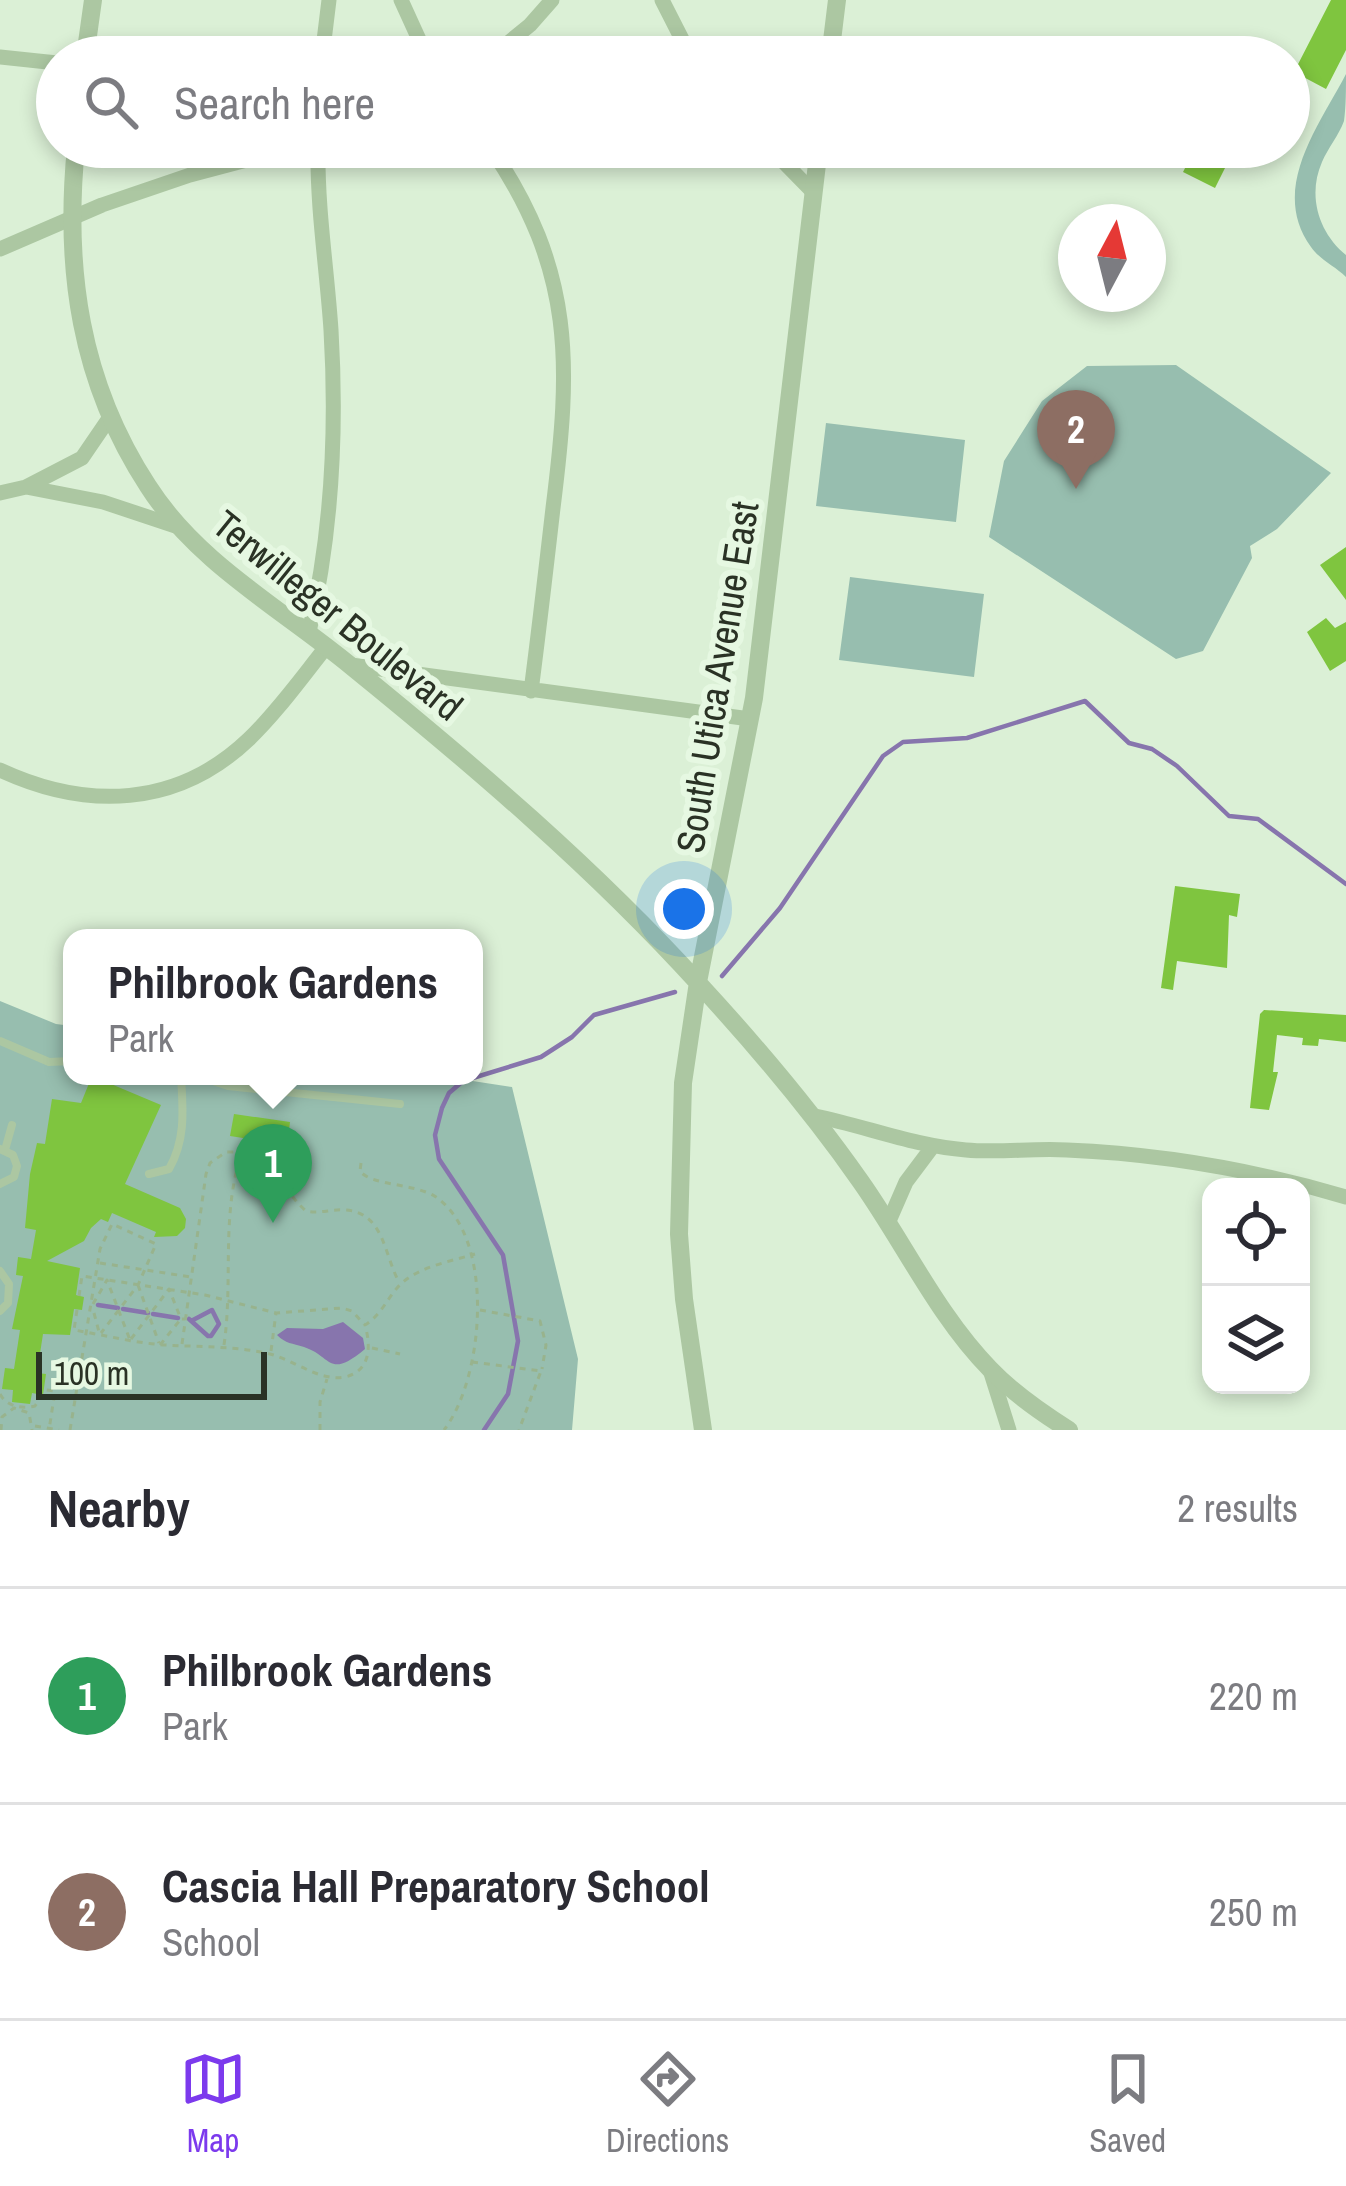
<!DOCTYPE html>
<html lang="en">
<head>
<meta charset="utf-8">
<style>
  body { margin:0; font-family:"Archivo Narrow",sans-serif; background:#f7f7f7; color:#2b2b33 }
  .controls { position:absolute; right:36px; bottom:36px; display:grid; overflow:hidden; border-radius:24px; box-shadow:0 6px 18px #0003 }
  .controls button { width:108px; height:108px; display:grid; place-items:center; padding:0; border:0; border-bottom:3px solid #e1e1e2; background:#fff; color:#2b2b33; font:60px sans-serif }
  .compass { position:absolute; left:1058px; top:204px; width:108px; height:108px; border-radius:50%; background:#fff; box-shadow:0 6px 18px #0003; rotate:7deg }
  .scale { position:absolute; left:36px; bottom:30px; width:231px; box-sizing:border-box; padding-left:12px; border:6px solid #2a3225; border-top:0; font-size:33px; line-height:42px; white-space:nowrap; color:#2a3225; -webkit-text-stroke:9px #e6f8e2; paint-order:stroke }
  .you { position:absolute; left:684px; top:909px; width:42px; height:42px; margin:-30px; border:9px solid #fff; border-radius:50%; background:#1a73e8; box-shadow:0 0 0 18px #1a73e833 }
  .badge { display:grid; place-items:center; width:78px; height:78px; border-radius:50%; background:#7c3aed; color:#fff; font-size:39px; font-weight:700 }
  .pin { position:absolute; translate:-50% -99px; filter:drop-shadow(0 3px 6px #0008) }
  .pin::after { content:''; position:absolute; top:63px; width:42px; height:36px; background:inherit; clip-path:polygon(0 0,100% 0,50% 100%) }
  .popup { position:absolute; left:63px; top:929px; width:420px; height:156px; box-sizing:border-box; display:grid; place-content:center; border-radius:24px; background:#fff; filter:drop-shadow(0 3px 9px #0005); font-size:39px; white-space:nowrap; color:#7c7c81 }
  .popup b { font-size:45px; color:#2b2b33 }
  .popup::after { content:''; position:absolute; left:50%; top:100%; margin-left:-24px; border:24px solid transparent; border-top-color:#fff }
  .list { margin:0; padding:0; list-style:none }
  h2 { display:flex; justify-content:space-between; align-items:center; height:156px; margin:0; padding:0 48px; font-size:51px }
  h2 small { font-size:39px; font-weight:400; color:#7c7c81 }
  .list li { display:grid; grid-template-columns:78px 1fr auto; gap:36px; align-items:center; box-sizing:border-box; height:216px; padding:0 48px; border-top:3px solid #e1e1e2 }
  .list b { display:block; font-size:45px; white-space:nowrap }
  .list p { margin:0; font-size:39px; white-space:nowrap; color:#7c7c81 }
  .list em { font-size:39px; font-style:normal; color:#7c7c81 }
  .icon { flex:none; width:66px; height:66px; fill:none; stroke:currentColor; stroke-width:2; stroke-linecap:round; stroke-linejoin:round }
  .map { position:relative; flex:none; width:1346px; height:1430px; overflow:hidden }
  .search { position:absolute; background:#fff; box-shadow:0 6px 18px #0003; left:36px; right:36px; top:36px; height:132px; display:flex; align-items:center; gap:30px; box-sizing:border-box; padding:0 42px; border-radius:66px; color:#7c7c81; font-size:45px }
  .sheet { height:588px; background:#fff }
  nav { display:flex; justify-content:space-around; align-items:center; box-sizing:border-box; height:168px; border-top:3px solid #e1e1e2; background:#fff; font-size:33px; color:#7c7c81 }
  nav a { display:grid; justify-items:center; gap:6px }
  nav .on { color:#7c3aed }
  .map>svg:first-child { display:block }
</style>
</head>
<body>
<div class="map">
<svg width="1346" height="1430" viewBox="0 0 1346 1430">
  <rect width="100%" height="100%" fill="#dbf0d6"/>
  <path fill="#97beaf" d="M1346 74C1346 88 1346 107 1344 121 1339 135 1328 148 1322 162 1307 196 1319 233 1346 255V277C1335 266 1320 260 1311 247 1269 189 1319 126 1346 74Z
    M1176 365 1331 473 1277 529 1250 546 1252 558 1203 651 1176 659 989 537 1004 461 1042 401 1087 366Z
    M826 423 965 440 956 522 816 506Z
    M850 577 984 594 974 677 839 660Z
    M0 1001 56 1024 72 1026V1076H440L512 1087 578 1359 572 1430H0Z"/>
  <path fill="#8775ad" d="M343 1322 363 1338 365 1349C328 1380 332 1356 304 1347 292 1343 286 1344 277 1335L287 1328 323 1329Z"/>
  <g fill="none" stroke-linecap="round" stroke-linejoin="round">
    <path stroke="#8775ad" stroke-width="4.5" d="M722 976 780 908 883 756 903 742 967 738 1085 701 1129 743 1152 749 1177 766 1229 816 1258 819 1346 884
      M98 1305 118 1308
      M123 1309 148 1313
      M153 1314 178 1318
      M189 1319 208 1336H211L219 1324 212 1310 193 1320
      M484 1430 508 1394 518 1341 503 1255 439 1159 435 1135 442 1108 449 1093 463 1081 541 1057 572 1037 594 1015 675 992"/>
  </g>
  <path fill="#7fc53f" d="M1331 0H1346V50L1326 89 1294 72Z
    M1196 147H1226L1223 154 1230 158 1215 188 1183 172Z
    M1346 547V600L1320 565Z
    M1326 618 1335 628 1346 622V661L1330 671 1307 632Z
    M1175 886 1240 894 1237 917 1229 915 1227 968 1177 961 1173 990 1161 988Z
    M1264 1010 1346 1015V1042L1319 1039 1318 1046 1302 1045 1303 1038 1277 1035 1273 1072H1278L1269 1110 1250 1108 1260 1014Z
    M92 1076 161 1105 125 1184 180 1208 186 1219 185 1228 177 1236 154 1237 156 1232 112 1213 108 1222 101 1219 91 1228 84 1241 47 1261 80 1268 76 1295 84 1297 82 1310 74 1309 70 1335 43 1334 37 1373 46 1374 43 1395 32 1393 30 1404 12 1402 13 1390 2 1389 5 1368 14 1369 20 1330 12 1329 23 1276 16 1275 18 1257 31 1259 36 1230 25 1228 30 1174 37 1143 45 1144 52 1099 81 1103Z
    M234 1114 290 1122 288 1139 263 1135 262 1141 230 1136Z"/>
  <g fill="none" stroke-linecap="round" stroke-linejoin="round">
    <path stroke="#98b38d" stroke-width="3" stroke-dasharray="6 6" stroke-linecap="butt" d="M361 1163 360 1171C371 1186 415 1183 436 1197 496 1239 484 1378 444 1430
      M100 1263 191 1277
      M138 1285 159 1343
      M79 1296 82 1276 205 1295 276 1313 342 1308 352 1311 364 1324
      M93 1304 107 1280 130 1340
      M77 1310 74 1330C104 1335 135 1343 165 1345 199 1347 233 1346 266 1353 292 1358 318 1382 345 1377 371 1371 371 1346 365 1325 383 1314 388 1295 403 1282 422 1266 452 1261 475 1254
      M480 1310 540 1321 546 1345 542 1369
      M94 1313 99 1332
      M131 1339 169 1289 181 1319H185
      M182 1344 206 1174 210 1163 226 1152C278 1151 276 1185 306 1211 319 1214 331 1209 345 1210 384 1212 384 1255 399 1282
      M160 1345 180 1320
      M224 1345C234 1276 219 1207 246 1141
      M372 1348 400 1354
      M271 1351 276 1313
      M472 1362 541 1371 519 1430
      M0 1394C7 1407 22 1409 35 1406L46 1390 55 1391 49 1430
      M35 1426 59 1430
      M1 1430 2 1417 14 1408 29 1413 32 1430
      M70 1430 100 1249 112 1224 156 1244 138 1285 101 1333
      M320 1430V1402L327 1379"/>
    <path stroke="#acc7a2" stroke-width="8" d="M0 1041 49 1062 72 1061
      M198 1076 228 1086 400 1104
      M0 1149 13 1155 17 1166 14 1177 0 1184
      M5 1150 12 1125
      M149 1174 169 1169C186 1139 183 1110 181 1076
      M0 1271 9 1284 8 1303 0 1311"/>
    <path stroke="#acc7a2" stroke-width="15" d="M401 0 427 57
      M662 0 691 57
      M0 57 57 63
      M322 57 329 0
      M491 57 530 25 552 0
      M490 147C575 271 571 365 553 508 546 569 539 630 531 691
      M769 147 814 193
      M0 249 102 205 190 175 296 147
      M26 487 103 502 178 527
      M0 493 26 487 82 458 110 417
      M309 632C332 533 337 431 331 330 327 269 317 209 318 147
      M351 665 750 719
      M0 770C86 810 177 808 249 739 278 711 302 677 327 646
      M815 1116C865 1126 914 1146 966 1150 999 1153 1033 1148 1067 1150 1162 1154 1255 1170 1346 1197
      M889 1221 906 1182 933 1146
      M991 1373 1009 1430"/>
    <path stroke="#acc7a2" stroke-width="18" d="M85 57 93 0
      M830 57 837 0
      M76 147C64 269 80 382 148 486 197 563 282 609 351 666 473 765 594 868 700 985 758 1048 812 1112 861 1182 904 1243 938 1316 990 1369 1012 1392 1042 1413 1069 1430
      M703 1430 684 1299 679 1234 683 1083 698 982 754 698 819 147"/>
  </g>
  <g text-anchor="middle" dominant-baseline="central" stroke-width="12" stroke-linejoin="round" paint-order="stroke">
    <g font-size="39" fill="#2a3225" stroke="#e6f8e2">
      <text transform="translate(338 615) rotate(39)">Terwilleger Boulevard</text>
      <text transform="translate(717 677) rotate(-81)">South Utica Avenue East</text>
    </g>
  </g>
</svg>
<div class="controls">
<button><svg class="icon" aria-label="locate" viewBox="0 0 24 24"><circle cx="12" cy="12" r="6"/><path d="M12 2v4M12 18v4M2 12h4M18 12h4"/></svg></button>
<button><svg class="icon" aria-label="layers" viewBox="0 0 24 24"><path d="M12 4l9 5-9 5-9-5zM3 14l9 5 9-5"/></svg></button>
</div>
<svg class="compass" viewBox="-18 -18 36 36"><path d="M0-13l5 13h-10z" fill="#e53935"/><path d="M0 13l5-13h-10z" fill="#7c7c81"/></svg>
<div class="scale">100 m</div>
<div class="you"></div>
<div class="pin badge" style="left:273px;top:1223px;background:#2e9e5b">1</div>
<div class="popup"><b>Philbrook Gardens</b>Park</div>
<div class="pin badge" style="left:1076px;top:489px;background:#8d6e63">2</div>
<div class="search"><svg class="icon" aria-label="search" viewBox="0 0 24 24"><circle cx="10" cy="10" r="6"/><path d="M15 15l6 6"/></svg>Search here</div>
</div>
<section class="sheet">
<h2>Nearby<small>2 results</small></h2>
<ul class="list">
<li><span class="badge" style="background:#2e9e5b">1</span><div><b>Philbrook Gardens</b><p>Park</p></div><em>220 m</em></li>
<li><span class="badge" style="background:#8d6e63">2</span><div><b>Cascia Hall Preparatory School</b><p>School</p></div><em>250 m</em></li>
</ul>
</section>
<nav>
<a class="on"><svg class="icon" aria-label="map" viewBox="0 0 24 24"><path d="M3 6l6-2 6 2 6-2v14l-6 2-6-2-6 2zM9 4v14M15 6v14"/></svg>Map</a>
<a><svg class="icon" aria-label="directions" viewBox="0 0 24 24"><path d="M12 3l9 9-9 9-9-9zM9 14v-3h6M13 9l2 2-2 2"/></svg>Directions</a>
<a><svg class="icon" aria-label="saved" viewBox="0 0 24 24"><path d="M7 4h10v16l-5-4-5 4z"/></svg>Saved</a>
</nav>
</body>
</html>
